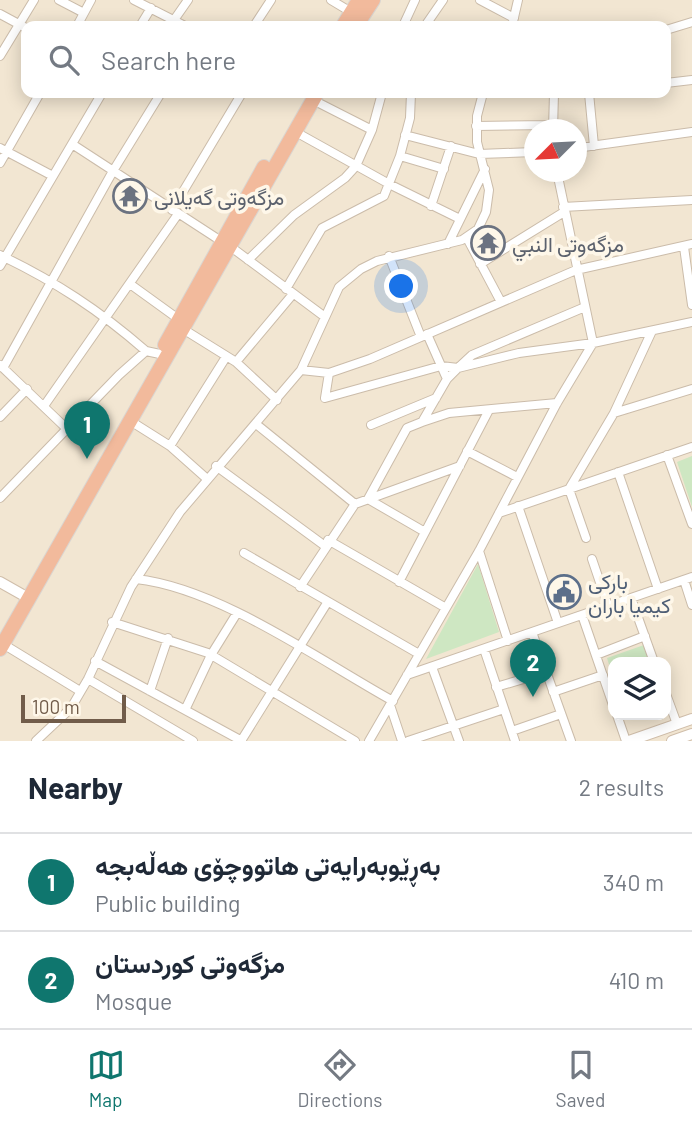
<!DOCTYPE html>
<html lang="en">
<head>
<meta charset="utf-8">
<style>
  body { margin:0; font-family:Barlow,Vazirmatn,sans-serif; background:#f2f2f3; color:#1f2937 }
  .controls { position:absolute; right:21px; bottom:21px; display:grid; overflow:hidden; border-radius:14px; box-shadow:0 4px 18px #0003 }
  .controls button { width:63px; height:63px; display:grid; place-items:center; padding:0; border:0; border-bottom:2px solid #e0e1e3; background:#fff; color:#1f2937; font:35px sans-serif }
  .compass { position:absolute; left:524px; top:119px; width:63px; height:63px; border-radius:50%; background:#fff; box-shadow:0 4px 18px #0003; rotate:246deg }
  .scale { position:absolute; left:21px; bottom:18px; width:105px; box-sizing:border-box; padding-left:7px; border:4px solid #715c4a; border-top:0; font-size:19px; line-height:24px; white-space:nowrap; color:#715c4a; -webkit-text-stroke:5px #fef7e9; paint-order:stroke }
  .you { position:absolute; left:402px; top:287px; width:24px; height:24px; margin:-18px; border:5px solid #fff; border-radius:50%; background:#1a73e8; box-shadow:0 0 0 10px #1a73e833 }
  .badge { display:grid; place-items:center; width:46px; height:46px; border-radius:50%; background:#0f766e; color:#fff; font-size:23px; font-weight:700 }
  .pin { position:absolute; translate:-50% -58px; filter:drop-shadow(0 2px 4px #0008) }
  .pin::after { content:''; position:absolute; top:37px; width:24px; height:21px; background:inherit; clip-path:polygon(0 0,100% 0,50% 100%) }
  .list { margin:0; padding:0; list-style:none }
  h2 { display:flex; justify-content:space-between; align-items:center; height:91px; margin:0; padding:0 28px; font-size:30px }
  h2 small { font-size:23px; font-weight:400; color:#747a83 }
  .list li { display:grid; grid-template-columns:46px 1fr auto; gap:21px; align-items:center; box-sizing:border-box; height:98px; padding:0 28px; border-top:2px solid #e0e1e3 }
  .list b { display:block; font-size:26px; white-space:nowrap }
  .list p { margin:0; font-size:23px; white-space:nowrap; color:#747a83 }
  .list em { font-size:23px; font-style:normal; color:#747a83 }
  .icon { flex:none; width:38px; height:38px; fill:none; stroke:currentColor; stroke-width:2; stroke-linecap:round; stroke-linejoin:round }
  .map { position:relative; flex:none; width:692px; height:741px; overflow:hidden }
  .search { position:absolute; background:#fff; box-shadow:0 4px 18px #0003; left:21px; right:21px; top:21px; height:77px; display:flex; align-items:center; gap:18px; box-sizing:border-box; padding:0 24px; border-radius:14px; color:#747a83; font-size:26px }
  .sheet { height:287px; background:#fff }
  nav { display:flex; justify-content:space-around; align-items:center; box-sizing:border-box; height:98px; border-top:2px solid #e0e1e3; background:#fff; font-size:19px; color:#747a83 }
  nav a { display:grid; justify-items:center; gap:4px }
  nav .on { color:#0f766e }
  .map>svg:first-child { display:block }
</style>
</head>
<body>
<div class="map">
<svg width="692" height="741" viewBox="0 0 692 741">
  <rect width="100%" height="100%" fill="#fbf4e3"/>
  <path fill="#f2e6d2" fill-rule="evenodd" d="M0 0H692V741H0ZM26 26H666V93H26ZM534 130H576V172H534ZM613 662H666V715H613Z"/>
  <path fill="#cee7c2" d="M692 456V507L677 462Z
    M478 564 499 632 426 659Z
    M644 645 651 662H613V677L607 658Z"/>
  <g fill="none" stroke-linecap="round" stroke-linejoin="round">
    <g stroke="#cbbcaa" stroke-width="10">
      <path id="street" d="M59 0 84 13
        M134 0 185 26
        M331 0 351 12
        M480 0 514 18
        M0 14 26 28
        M174 20 188 0
        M77 26 91 0
        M140 26 151 8
        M254 26 271 0
        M403 26 415 0
        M425 26 443 0
        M512 26 518 0
        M666 30 692 22
        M0 56 34 0
        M666 83 692 80
        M305 93H306
        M589 93 594 146
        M313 100 372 130
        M476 126 552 125
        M553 130 554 93
        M294 131 391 185 460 219
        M405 135 479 154 534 152
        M72 144 221 241
        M0 148 51 175
        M576 148 692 132
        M400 156 444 169
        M0 163 40 93
        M431 206 451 146
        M563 207 692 200
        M172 210 242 93
        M467 238 501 302
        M448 244 485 169
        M231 247 325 317
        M684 247 692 305
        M0 255C56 282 99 310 146 351
        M389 256 421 337
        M248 260 294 215 345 178 356 166 372 130 382 93
        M480 264 564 212
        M0 266 102 93
        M130 284 177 318
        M286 289 322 228 384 196 400 156 410 118 411 93
        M183 329 236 362 277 400
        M427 334 447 379
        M236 362 293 294
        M0 365 66 428
        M3 368 113 171 161 93
        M301 370 329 373 370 359 576 270 692 244
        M329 373 325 398 441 366 458 368 472 355 585 307
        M44 406 178 214
        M614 413 692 389
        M0 417 27 389
        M132 422 170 446 206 478
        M422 422 449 413 557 403
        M256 424 355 504
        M371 425 436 398
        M170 446 226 357
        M467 451 517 477
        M667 455 692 524
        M216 466 325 546
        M618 472 658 589
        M0 498 119 375 146 351 169 356
        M518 506 558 623
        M499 513 692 447
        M425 532 368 499 407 428 422 422 447 379 458 368 519 353 593 343 692 322
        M586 538 569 489 614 413 652 331
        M328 540 446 608
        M479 551 508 641
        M244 553 419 654
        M592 559 608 606
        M136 579C219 588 319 660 393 701
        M684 580 692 605
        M399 582 489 410
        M300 587 355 504 460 466
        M631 598 654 662
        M582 615 613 705
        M112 622 208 653 355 741
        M532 632 571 741
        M3 644 80 691
        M484 649 515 741
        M596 655 645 636
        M95 661 242 741
        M432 667 459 741
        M407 675 692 577
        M88 679 193 741
        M496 687 547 672
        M150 691 168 638
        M553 692 603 675
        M666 694 677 724
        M390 705 402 741
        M185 710 211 655 237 613
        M617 715 626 741
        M512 731 561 714
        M36 741 71 708 88 679 131 587 180 512 301 370 339 287 361 269 377 261 462 240 478 229 486 212 489 190 477 142V116L483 93
        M241 741 327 603
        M369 741 479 551 557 403 593 343 557 172
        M408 741 504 709"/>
    </g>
    <g stroke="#d0beaa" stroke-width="12">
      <path id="secondary" d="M0 582 30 599
        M629 741 692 719
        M672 741 692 734"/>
    </g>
    <g stroke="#dad5d0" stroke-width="16">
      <path id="highway" d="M343 26 359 0
        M356 26 373 0
        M165 345 264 167
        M0 649 317 93"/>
    </g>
    <use href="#street" stroke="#fff" stroke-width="8"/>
    <use href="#secondary" stroke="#fff" stroke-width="10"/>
    <use href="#highway" stroke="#f2ba9c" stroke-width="14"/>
  </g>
  <defs>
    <g id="temple-ring" transform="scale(1.75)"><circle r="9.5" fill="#fef7e9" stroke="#6b7280" stroke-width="1.5"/><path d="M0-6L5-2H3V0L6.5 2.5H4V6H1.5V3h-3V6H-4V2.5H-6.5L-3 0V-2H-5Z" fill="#6b7280"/></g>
    <g id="civic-ring" transform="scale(1.75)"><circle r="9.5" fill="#fef7e9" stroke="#5c6f8a" stroke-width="1.5"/><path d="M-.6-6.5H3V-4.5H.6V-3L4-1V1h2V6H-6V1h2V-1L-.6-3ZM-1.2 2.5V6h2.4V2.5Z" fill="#5c6f8a"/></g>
  </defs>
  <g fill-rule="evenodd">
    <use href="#temple-ring" x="130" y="196"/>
    <use href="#temple-ring" x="488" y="243"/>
    <use href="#civic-ring" x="564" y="592"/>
  </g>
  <g text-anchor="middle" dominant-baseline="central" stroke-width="7" stroke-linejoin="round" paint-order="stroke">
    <g font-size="21" fill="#5b616d" stroke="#fef7e9" text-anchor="start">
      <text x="154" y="196">مزگەوتی گەیلانی</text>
      <text x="512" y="243">مزگەوتی النبي</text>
    </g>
    <g font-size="21" fill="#4e5e75" stroke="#fef7e9" text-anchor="start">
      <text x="588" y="580">باركى<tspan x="588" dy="24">كيميا باران</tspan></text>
    </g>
  </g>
</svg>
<div class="controls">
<button><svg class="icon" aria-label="layers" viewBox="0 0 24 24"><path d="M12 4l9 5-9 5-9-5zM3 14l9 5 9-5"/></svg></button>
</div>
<svg class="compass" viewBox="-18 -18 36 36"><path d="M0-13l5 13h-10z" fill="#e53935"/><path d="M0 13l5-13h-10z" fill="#747a83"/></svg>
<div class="scale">100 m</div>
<div class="you"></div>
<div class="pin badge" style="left:87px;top:459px">1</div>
<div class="pin badge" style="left:533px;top:697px">2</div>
<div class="search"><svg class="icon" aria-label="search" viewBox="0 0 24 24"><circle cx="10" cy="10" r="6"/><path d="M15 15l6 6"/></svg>Search here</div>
</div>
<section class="sheet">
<h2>Nearby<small>2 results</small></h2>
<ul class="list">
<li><span class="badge">1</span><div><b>بەڕێوبەرایەتی هاتووچۆی هەڵەبجە</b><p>Public building</p></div><em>340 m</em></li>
<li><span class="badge">2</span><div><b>مزگەوتی کوردستان</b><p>Mosque</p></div><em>410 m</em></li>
</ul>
</section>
<nav>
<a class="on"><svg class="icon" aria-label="map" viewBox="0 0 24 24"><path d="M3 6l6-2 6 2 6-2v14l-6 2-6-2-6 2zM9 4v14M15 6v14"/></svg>Map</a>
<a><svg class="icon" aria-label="directions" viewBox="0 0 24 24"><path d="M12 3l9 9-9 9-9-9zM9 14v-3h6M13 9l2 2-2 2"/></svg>Directions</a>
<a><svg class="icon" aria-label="saved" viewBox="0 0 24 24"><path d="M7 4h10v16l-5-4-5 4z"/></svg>Saved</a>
</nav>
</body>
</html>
